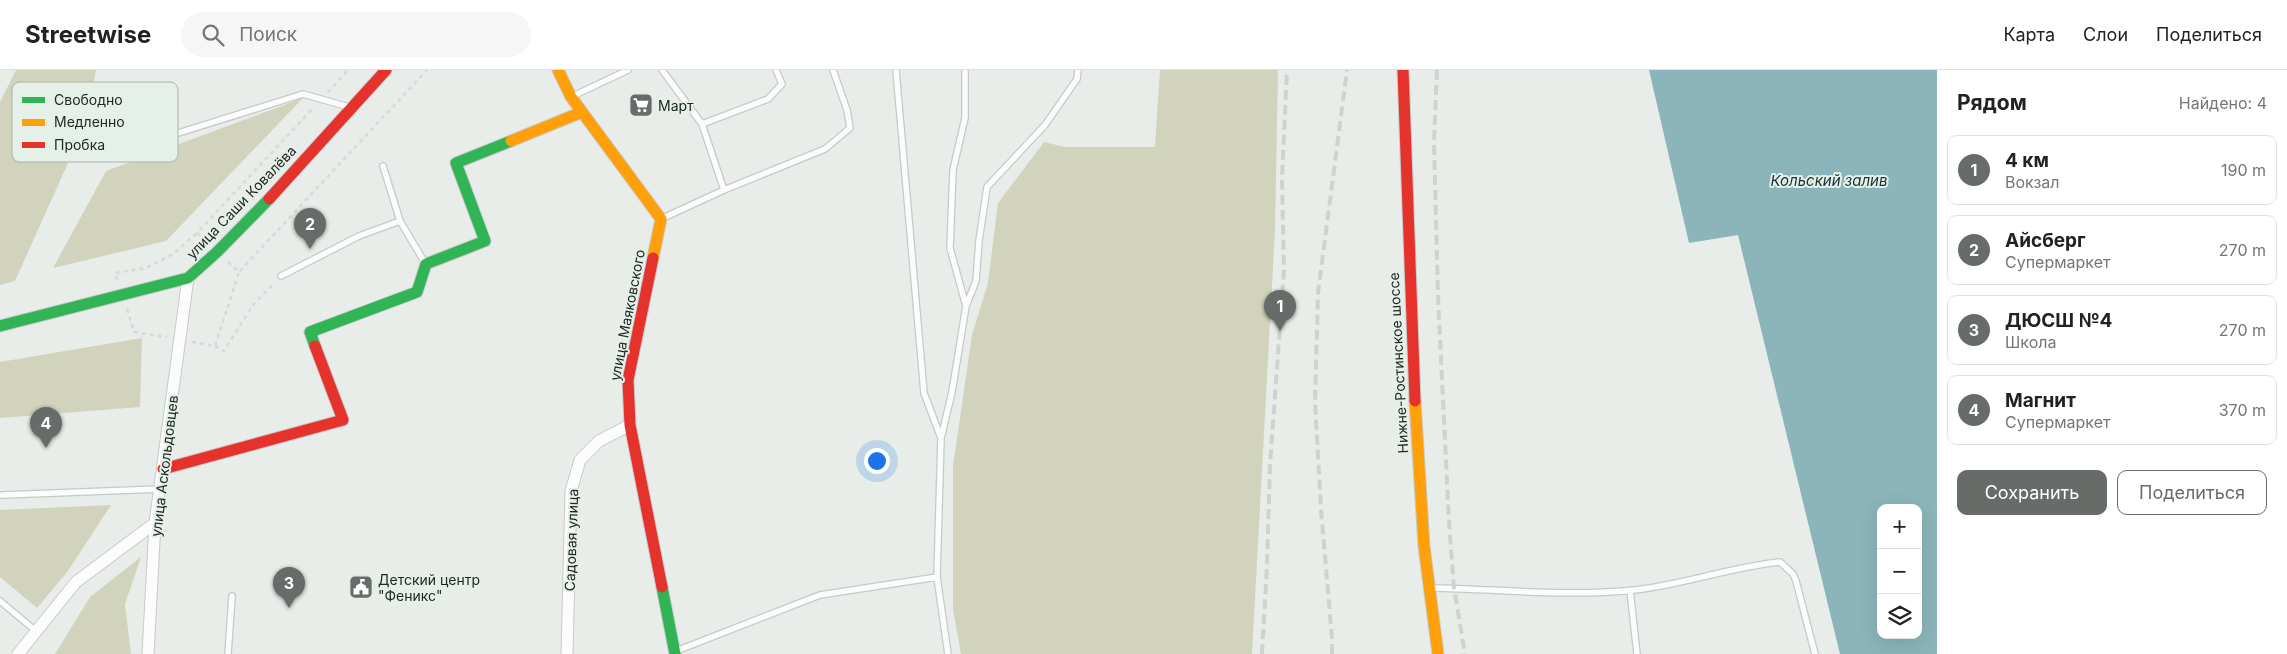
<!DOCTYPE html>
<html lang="ru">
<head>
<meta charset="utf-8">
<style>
  body { margin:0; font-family:Inter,sans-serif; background:#f6f6f6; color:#222 }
  .controls { position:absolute; right:15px; bottom:15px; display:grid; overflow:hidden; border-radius:10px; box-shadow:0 5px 20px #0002 }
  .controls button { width:45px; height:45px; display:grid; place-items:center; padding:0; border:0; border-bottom:1px solid #e0e0e0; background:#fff; color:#222; font:25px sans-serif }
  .you { position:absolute; left:876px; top:390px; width:18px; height:18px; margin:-12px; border:4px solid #fff; border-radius:50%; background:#1a73e8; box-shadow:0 0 0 8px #1a73e833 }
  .badge { display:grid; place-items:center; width:32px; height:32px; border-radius:50%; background:#686c69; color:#fff; font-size:16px; font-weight:700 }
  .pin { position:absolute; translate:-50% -41px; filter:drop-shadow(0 1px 2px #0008) }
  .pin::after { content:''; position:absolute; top:26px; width:18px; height:15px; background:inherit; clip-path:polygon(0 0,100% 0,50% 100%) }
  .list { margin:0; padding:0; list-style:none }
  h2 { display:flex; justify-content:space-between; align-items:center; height:65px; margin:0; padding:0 20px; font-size:21px }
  h2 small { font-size:16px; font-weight:400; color:#767676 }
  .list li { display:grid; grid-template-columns:32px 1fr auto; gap:15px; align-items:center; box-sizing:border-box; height:70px; margin:0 10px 10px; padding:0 10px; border:1px solid #e0e0e0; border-radius:10px }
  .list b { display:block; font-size:19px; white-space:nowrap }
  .list p { margin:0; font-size:16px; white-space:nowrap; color:#767676 }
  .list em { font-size:16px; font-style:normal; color:#767676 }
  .actions { display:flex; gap:10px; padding:15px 20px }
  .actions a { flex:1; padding:11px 0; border:1px solid #686c69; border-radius:10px; text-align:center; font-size:18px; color:#686c69 }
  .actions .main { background:#686c69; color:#fff }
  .icon { flex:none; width:28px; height:28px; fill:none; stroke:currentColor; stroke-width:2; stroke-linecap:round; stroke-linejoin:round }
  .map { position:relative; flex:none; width:1937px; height:584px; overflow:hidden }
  header { display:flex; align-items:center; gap:30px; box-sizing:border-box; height:70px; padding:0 25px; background:#fff; border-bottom:1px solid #e0e0e0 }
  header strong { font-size:24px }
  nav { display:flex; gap:28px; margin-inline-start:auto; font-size:18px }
  .search { width:350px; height:45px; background:#f6f6f6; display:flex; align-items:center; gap:12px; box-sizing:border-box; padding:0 18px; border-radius:28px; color:#767676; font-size:19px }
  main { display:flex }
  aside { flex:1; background:#fff }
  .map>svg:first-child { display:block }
</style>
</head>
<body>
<header>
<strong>Streetwise</strong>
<div class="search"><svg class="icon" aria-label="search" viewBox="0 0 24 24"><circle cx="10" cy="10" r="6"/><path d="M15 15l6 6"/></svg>Поиск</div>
<nav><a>Карта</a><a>Слои</a><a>Поделиться</a></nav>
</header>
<main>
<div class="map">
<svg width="1937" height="584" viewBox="0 0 1937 584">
  <rect width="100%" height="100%" fill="#e8ede9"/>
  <path fill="#d1d3bc" d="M16 0H96L86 53 15 211 0 215V32Z
    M1160 0H1278L1275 160 1252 584H961L953 539V396L972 265 988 213 998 133 1044 72 1065 77H1155Z
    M303 28 166 171 53 198 106 101Z
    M142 268 140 337 0 348V292Z
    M111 435 68 501 37 538 0 507V440Z
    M141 487 125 534 131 584H55L90 527Z"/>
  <path fill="#8bb5ba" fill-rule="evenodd" d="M1649 0H1937V584H1840L1738 165 1689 173ZM1881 438H1918V565H1881Z"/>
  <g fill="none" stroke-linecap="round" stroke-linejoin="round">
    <g stroke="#c6cac7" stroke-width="8">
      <path id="lane" d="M662 0 702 54 724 120
        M896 0 924 323 941 368 937 507 948 584
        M573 26 628 0
        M702 54 768 29 782 14 776 0
        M105 86 303 24 349 37
        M383 96 400 151 425 193
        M663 148 724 120 825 79 850 58 847 40 833 0
        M281 206 359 166 400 151
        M966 236 976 211 979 171 987 117 1045 55 1077 9 1078 0
        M941 368 952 322 966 236 950 178 953 100 965 48V0
        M2 425 160 419
        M1431 518C1498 519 1567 527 1634 520 1683 515 1730 497 1780 492L1793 504 1796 511 1815 584
        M1630 520 1637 584
        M0 531 36 561
        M676 581 820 525 937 507
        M228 584 232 526"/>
    </g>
    <g stroke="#c6cac7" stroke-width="13">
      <path id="street" d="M18 584 76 512 155 453
        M148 584 155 453 188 208
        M567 584 571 421 580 390 599 371 630 355"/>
    </g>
    <g stroke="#c6cac7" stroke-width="13">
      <path id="fast" d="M0 256 188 208 217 182 269 129
        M315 276 310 262 417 222 426 194 485 171 456 93 511 71
        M662 517 675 584"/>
    </g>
    <g stroke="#c6cac7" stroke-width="13">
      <path id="slow" d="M558 0 571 27 661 149 653 188
        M511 71 582 42
        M1415 331 1424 476 1438 584"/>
    </g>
    <g stroke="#c6cac7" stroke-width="13">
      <path id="jam" d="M1403 0 1415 331
        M269 129 386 0
        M653 188 628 310 630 355 662 517
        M163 399 343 350 315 276"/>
    </g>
    <path stroke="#d7d9d8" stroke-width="2.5" stroke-dasharray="4 4" stroke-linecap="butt" d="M328 22 348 0
      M206 171 197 163 314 37
      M228 192 239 202 427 0
      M117 210 115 203 146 198 173 184 197 163
      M127 239 134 262 167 267
      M192 272 215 276 239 202
      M215 276 224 281 253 235 275 212"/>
    <use href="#lane" stroke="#fcfcfc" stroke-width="5.5"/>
    <use href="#street" stroke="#fcfcfc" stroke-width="11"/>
    <use href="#fast" stroke="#30b455" stroke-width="11"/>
    <use href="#slow" stroke="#ff9f0a" stroke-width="11"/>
    <use href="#jam" stroke="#e5322d" stroke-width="11"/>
    <path stroke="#d0d2d0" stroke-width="4" stroke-dasharray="10 5" stroke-linecap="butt" d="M1437 0 1434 72 1438 227 1449 453 1454 518 1465 584
      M1262 584 1267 497 1270 395 1284 201 1282 108 1287 0
      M1332 584V569L1321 439 1315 332 1318 223 1347 0"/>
  </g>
  <defs>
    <g id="supermarket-square" transform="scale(1.25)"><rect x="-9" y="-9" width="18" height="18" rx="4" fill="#686c69" stroke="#e5f0e8"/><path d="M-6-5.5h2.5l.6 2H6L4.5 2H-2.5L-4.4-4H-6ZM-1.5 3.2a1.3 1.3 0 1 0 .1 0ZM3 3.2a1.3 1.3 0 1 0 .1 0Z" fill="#fff"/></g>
    <g id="civic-square" transform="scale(1.25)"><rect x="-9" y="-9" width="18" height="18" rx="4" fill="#686c69" stroke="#e5f0e8"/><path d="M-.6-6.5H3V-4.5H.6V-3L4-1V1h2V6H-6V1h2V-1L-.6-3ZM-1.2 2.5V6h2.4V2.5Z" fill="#fff"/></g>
  </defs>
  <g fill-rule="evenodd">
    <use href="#supermarket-square" x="641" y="35"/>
    <use href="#civic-square" x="361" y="517"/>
  </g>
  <g text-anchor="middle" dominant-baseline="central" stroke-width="4" stroke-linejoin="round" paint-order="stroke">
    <g font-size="14" fill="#232724" stroke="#e5f0e8" text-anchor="start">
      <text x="658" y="35">Март</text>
      <text x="378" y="509">Детский центр<tspan x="378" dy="16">"Феникс"</tspan></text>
    </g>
    <g font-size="14" fill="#232724" stroke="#e5f0e8">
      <text transform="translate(241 132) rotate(-46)">улица Саши Ковалёва</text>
      <text transform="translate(627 245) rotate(-79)">улица Маяковского</text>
      <text transform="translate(1398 293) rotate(-93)">Нижне-Ростинское шоссе</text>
      <text transform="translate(164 396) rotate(-83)">улица Аскольдовцев</text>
      <text transform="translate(571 470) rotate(-88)">Садовая улица</text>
    </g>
    <g font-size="15" font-style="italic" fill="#153438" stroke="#e5f0e8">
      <text x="1829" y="110">Кольский залив</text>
    </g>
  </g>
  <rect x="12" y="12" width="166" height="80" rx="8" fill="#e5f0e8" stroke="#abb4ad" stroke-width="1"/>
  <rect x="22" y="27" width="23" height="6" fill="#30b455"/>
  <rect x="22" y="49" width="23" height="7" fill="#ff9f0a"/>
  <rect x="22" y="72" width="23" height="6" fill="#e5322d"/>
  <g font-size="14" fill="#232724">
    <text x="54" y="35">Свободно</text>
    <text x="54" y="57">Медленно</text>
    <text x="54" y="80">Пробка</text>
  </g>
</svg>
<div class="controls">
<button>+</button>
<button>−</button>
<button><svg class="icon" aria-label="layers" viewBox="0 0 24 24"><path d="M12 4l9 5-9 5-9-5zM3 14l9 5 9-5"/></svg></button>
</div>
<div class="you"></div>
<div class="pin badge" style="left:1280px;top:261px">1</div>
<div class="pin badge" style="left:310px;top:179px">2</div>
<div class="pin badge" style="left:289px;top:538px">3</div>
<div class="pin badge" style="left:46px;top:378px">4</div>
</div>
<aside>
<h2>Рядом<small>Найдено: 4</small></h2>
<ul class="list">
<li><span class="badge">1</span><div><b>4 км</b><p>Вокзал</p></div><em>190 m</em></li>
<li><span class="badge">2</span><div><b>Айсберг</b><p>Супермаркет</p></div><em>270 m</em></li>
<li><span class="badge">3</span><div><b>ДЮСШ №4</b><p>Школа</p></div><em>270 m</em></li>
<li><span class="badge">4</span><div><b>Магнит</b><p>Супермаркет</p></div><em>370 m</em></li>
</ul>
<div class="actions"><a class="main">Сохранить</a><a>Поделиться</a></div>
</aside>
</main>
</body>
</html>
